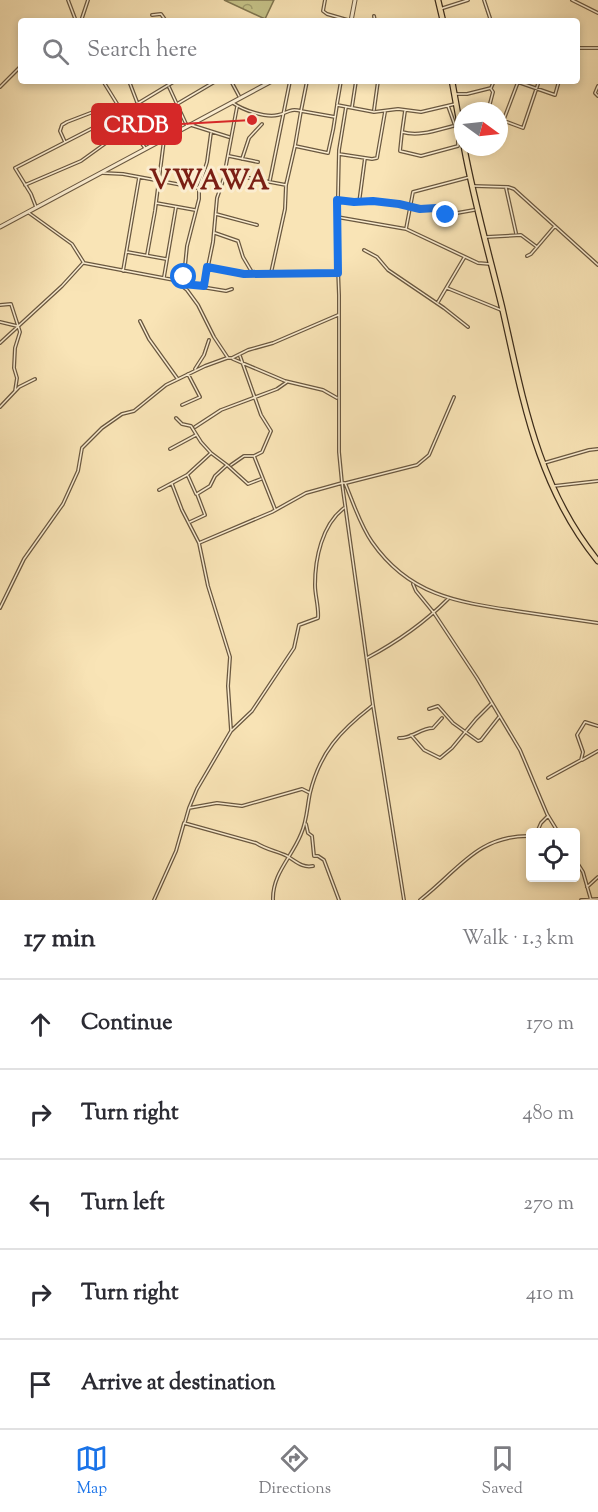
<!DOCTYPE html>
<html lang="en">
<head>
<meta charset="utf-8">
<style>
  body { margin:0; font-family:"Sorts Mill Goudy",serif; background:#f2f2f3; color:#2b2b33 }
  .controls { position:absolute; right:18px; bottom:18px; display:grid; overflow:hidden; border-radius:6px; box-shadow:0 3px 9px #0003 }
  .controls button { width:54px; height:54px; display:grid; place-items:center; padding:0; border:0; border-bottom:2px solid #e1e1e2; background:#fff; color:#2b2b33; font:30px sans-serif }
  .compass { position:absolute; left:454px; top:102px; width:54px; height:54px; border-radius:50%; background:#fff; box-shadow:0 3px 9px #0003; rotate:105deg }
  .stop { position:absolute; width:18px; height:18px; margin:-14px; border:4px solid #1a73e8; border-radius:50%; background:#fff }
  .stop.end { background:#1a73e8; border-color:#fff; box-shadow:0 2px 6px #0008 }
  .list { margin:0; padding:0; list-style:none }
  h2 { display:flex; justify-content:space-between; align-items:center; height:78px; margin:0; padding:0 24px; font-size:26px }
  h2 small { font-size:20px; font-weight:400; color:#7c7c81 }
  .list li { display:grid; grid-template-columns:39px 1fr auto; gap:18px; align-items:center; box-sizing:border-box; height:90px; padding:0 24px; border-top:2px solid #e1e1e2 }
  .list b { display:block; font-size:22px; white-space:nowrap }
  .list em { font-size:20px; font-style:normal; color:#7c7c81 }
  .icon { flex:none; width:33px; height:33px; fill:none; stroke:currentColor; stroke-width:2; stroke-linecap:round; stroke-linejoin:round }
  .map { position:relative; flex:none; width:598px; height:900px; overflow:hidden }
  .search { position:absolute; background:#fff; box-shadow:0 3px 9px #0003; left:18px; right:18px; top:18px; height:66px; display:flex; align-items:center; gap:15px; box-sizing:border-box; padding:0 21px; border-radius:6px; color:#7c7c81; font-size:22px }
  .sheet { height:528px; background:#fff }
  nav { display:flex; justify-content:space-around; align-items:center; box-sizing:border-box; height:84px; border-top:2px solid #e1e1e2; background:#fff; font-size:16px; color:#7c7c81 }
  nav a { display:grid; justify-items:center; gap:3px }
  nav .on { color:#1a73e8 }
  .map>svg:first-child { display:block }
</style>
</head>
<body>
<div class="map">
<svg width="598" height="900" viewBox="0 0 598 900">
  <defs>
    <pattern id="forest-crowns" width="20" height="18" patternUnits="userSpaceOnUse" patternTransform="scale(1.5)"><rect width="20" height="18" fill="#c5c288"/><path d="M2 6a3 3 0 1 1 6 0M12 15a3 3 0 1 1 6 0" fill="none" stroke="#a19e6e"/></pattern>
  </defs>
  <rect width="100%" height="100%" fill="#f9e4b6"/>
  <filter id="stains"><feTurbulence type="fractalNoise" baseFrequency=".00333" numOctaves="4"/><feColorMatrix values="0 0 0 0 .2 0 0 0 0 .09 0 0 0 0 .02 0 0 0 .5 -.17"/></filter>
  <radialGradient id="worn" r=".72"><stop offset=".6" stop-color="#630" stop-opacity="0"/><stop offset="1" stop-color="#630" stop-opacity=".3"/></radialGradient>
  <path fill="url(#forest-crowns)" stroke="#807650" stroke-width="1.5" d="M224 0H274L265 19Z"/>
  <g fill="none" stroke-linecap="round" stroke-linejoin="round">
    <g stroke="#6a5840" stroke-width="4">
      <path id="minor" d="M68 0 76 21
        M325 0 323 11 327 14 351 21
        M484 0 491 21
        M572 0 598 13
        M440 9 468 0
        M152 15 161 14 166 21
        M374 16 375 21
        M81 21 88 0
        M577 48H598
        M103 81 132 128
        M129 81 137 102
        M231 81 239 96
        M515 81 555 95 559 81
        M598 86 595 93 598 96
        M0 87 21 66
        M169 87 187 126
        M455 94H467L491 88 494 81
        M233 103C243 110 265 118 278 115 288 113 289 108 301 111L307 81
        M337 104 341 81
        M346 107 339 150 337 243 339 295V452L342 483H345C353 502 360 525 372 542 409 595 456 602 516 611 543 615 571 619 598 623
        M352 107 356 81
        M374 110 378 81
        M405 111 402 132C419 137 437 130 453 126
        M488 111 493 92 491 89
        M335 117 301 111 295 146 328 153C332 137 335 121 337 105L374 112 398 109 421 112 455 104
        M499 119 523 128 539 81
        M191 125 229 137
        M133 130 216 81
        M134 132 145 148
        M402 132 400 151 421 156 458 146V134L448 106
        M499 132 518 82
        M65 142 60 131 62 125 67 122 106 107H108L116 116
        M492 151 493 147
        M339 154 372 159 377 158 385 112
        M229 156 258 162
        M242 159 249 138 262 124
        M103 173 123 174 198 188
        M224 176 237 107
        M270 180 290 81
        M25 185 81 161 106 143 134 132
        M474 186 508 187 514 189 598 265
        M506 188 516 233
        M337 200 354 202 373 201 399 204 420 209 436 208 446 215 474 210
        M156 203 195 210
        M359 203 365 158
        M36 207 31 194 15 168 122 113 175 81
        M29 213 72 244 84 263 174 280 187 290 198 305 214 337 228 358H232L248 350 273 343 338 315
        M216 214 257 225
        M337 217 406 229 478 263 490 264
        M406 229 413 192 470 177
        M215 233 238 241 243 257 253 274
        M486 237 521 235 537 247
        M364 250 377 257 388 270 444 308 468 327
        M127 252 166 259
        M147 255 155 211 164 140
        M527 256 531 254 555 226
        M208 267 244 274 337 273
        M123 271 139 178
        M271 273 285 209 286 185 295 146
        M164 277 176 207
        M183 284 226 291 232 289
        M183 286 187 246 199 199V187L207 162 211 133
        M204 286 213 242 217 198 225 175 228 174 286 185
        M447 288 501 310
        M438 302 464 258
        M0 305 11 304 20 332 15 348 14 368 17 378 15 391
        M140 321 149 339 177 378
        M0 322 17 326
        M0 343 62 286 83 263
        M240 356 261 415 271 431 262 452 254 456 275 509
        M233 359 285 381 323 390 337 398
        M195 369 204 355 209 340
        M182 405 200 397 188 374
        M0 407 19 387 35 379
        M195 427 221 410 277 389 287 382
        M170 449 196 435
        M211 453 227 465 248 484 261 479
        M544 463 589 450 598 449
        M231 465 244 456H253
        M188 476 196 494
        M346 483 417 465 429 455 454 397
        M172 484 182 510 199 543 208 586 230 657 228 686 231 730
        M554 486 598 481
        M159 490 187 475 211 453 201 442 191 426 182 424 176 418
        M190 522 205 515 197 494 210 486 215 476 227 465
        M199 543 272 512 306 493 342 483 373 705 404 900
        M413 584 416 591 434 613 477 678 520 750 547 814 558 832
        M0 608 24 559 63 504 78 471 82 448 102 428 122 414 134 411 166 385 205 366 227 358
        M367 658C397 642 423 624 448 599
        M429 709 438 706 453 723 478 741 481 740 499 717
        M411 735 424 750 440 758 452 748 476 719 491 704
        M399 738C412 739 420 728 433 728L442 718
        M582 760 598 751
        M548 778 581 760 583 752 577 735 585 722 598 726
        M189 808 197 789 231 731 252 711 294 648 299 625 318 618C319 607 315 596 315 585 315 558 322 525 344 508
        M185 822 189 808 217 803 242 806 302 789 310 793
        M306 824 308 833 312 836 314 856H318L324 860 339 900
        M537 832 541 823 548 816
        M576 861 583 872 591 900
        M587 887 598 877
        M154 900 176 851 184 823 256 843C267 850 277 851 287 856 297 862 302 868 313 866
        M273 900C272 874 292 857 301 834 307 821 307 807 310 793 320 752 340 731 372 706
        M420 900C458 871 477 835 530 836
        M581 900 598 899"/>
    </g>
    <g stroke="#6a5840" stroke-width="5">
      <path id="tertiary" d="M351 21 355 0
        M0 227 272 81"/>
    </g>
    <g stroke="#3a2a19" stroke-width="7">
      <path id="trunk" d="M438 0 443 21
        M452 81 463 142
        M464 147C474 201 489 254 502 307 523 399 537 486 598 561"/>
    </g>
    <use href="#minor" stroke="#fbedd0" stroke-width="1.5"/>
    <use href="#tertiary" stroke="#fbedd0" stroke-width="3"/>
    <use href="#trunk" stroke="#f9e4b6" stroke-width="4.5"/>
  </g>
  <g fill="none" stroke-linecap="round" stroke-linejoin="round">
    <path stroke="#1a73e8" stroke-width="8" d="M184 277 183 284 204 286 207 267 244 274 338 273 337 200 354 202 373 201 399 204 420 209 436 208 446 215"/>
  </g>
  <g text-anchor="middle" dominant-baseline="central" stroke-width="6" stroke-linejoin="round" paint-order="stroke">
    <g font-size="27" font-weight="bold" letter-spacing="1.5" fill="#7a1f14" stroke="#fbedd0">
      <text x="210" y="182">VWAWA</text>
    </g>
  </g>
  <path fill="none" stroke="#d62828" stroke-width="2" d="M252 120L181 124"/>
  <circle fill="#d62828" stroke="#fbedd0" stroke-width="2" cx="252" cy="120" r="6"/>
  <rect fill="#d62828" stroke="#d62828" stroke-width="2" x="92" y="104" width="89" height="40" rx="6"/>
  <g font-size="22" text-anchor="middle" font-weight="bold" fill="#fff">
    <text x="136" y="132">CRDB</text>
  </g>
  <rect width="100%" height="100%" filter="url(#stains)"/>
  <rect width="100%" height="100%" fill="url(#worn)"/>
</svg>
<div class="controls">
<button><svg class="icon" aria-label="locate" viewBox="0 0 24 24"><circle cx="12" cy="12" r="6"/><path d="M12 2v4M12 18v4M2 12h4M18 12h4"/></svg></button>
</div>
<svg class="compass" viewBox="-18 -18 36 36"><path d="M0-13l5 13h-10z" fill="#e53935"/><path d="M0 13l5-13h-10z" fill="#7c7c81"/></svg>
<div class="stop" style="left:184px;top:277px"></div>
<div class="stop end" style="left:446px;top:215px"></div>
<div class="search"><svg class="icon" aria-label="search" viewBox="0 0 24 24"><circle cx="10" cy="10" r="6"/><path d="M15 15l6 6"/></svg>Search here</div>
</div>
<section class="sheet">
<h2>17 min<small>Walk · 1.3 km</small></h2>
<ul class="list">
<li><svg class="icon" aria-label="ahead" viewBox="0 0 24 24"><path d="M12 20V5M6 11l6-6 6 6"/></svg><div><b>Continue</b></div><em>170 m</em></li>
<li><svg class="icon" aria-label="right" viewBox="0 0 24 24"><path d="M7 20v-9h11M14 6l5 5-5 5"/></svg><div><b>Turn right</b></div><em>480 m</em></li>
<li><svg class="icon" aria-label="left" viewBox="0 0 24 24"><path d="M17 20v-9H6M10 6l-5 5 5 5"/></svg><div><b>Turn left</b></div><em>270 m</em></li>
<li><svg class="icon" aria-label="right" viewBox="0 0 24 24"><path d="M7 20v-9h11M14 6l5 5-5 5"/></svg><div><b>Turn right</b></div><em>410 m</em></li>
<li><svg class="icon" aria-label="arrive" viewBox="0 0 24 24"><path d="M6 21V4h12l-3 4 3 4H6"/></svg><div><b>Arrive at destination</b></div></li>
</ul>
</section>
<nav>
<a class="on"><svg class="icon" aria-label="map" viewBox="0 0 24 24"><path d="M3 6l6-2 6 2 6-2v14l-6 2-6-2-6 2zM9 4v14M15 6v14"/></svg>Map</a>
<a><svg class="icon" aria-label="directions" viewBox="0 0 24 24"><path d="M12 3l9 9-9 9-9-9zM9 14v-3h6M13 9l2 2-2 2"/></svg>Directions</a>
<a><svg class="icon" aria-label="saved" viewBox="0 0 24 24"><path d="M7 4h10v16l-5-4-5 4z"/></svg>Saved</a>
</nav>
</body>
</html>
